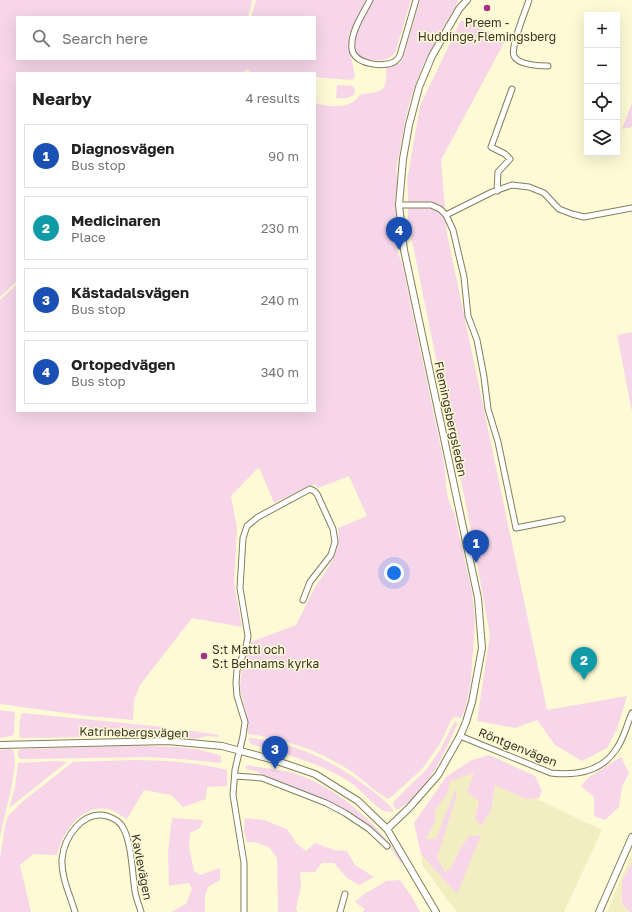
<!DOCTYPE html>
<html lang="en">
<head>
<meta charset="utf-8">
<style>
  body { margin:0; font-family:"Golos Text",sans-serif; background:#f6f6f6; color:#222 }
  .controls { position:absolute; right:12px; top:12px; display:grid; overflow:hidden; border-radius:0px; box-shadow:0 4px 16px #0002 }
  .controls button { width:36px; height:36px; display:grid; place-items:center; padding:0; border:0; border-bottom:1px solid #e0e0e0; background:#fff; color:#222; font:20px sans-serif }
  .you { position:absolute; left:394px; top:573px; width:14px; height:14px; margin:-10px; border:3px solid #fff; border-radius:50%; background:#1a73e8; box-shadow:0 0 0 6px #1a73e833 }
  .badge { display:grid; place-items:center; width:26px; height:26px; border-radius:50%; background:#0b8043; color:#fff; font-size:13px; font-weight:700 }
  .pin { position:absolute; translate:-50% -33px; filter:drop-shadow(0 1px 2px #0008) }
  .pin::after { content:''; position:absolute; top:21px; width:14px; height:12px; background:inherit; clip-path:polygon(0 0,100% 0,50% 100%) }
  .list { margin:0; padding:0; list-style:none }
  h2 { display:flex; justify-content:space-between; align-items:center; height:52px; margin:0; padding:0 16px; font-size:17px }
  h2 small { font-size:13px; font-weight:400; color:#767676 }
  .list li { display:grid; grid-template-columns:26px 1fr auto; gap:12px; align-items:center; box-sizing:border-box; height:64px; margin:0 8px 8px; padding:0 8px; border:1px solid #e0e0e0; border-radius:0px }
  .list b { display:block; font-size:15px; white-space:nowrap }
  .list p { margin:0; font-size:13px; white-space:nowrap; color:#767676 }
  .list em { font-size:13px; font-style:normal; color:#767676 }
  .icon { flex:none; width:22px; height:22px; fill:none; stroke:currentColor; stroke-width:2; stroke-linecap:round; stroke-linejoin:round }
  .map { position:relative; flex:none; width:632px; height:912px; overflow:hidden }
  .search { position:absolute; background:#fff; box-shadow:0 4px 16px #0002; left:16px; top:16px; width:300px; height:44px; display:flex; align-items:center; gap:10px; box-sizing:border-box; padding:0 14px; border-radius:0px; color:#767676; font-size:15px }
  .panel { position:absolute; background:#fff; box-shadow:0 4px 16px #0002; left:16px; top:72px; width:300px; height:340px; border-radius:0px }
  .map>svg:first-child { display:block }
</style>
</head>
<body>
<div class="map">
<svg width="632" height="912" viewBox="0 0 632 912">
  <rect width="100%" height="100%" fill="#fefad5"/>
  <path fill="#f3eec2" d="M472 768 602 830 564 912H457L448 901 422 864 420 837 447 780Z
    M632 853V912H607Z"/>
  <path fill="#f7d6ea" d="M0 0H252L251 6 248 17H17V59H315V17H251L256 0H366L349 35V47L355 76 353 79 348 80 316 77 315 87V73H251L247 69 242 73H17V281L0 297Z
    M372 0H411L395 53C388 60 382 61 373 60 337 58 364 17 372 0Z
    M420 0H459L423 65 411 97 406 117 396 170 400 192 395 196 396 218 394 235 397 251 402 263 444 463C446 480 445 498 454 512L472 592 475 620 471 680 466 706 461 718 455 717 451 720 441 742 422 769 389 799C376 793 364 780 352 772 321 751 285 739 248 734L247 715 241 694 240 687 242 668 251 642 296 625C301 615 306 605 311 595 323 571 342 558 338 528L367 516 349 476 318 488 315 484 274 503 259 467 231 496 237 528 234 583 242 627 192 618 140 685 134 700 133 720 87 716 0 704V300L17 284V411H315V103C330 107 350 110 360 95 382 91 388 93 386 67L399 64 403 59Z
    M461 20 506 39 441 160 447 234 547 710 627 696 617 729 607 748 582 761 555 745 537 720 515 728 477 721 490 635 471 530 408 221V193L407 181 420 106Z
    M337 85 353 86 355 89C355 99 344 99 336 98Z
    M632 103V127L622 129Z
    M632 332V412L617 335Z
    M0 710 15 712 14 733 12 736 0 738Z
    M22 713 164 727 167 730V733L166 735 162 736 20 738 19 736 20 720Z
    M456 721 457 725C444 754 426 795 397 810L393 805V802L426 770 440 750 453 724Z
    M180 729 219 735V737L208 736 195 739 178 737 176 735 175 731Z
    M248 738C291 741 334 761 369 788 378 795 387 802 394 811 383 815 375 804 368 798 363 794 359 789 354 785 323 763 287 755 251 744Z
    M122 746C148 746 197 745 221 756V763L181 759 149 757 25 759H20L18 756V751L21 749Z
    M11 749 13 750C20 766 3 818 0 838V750Z
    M489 755 535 776 542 791 539 798 526 799 495 785 491 810 481 826 475 818 479 801 467 792 474 773 450 781 448 792 435 811V821L426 839H436L455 790 457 794 437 858 445 872 451 868 462 846 469 836 481 835 457 894 421 854 414 823 446 777 470 761Z
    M621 757 629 773 622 787 619 807 605 820 594 816V797L581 786 589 777Z
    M131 760C163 760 195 762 227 770V786L207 787 206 799 183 807 171 795 144 790 127 819C121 816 114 810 107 809 80 805 63 832 57 855L33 854 20 865 31 912H0V859L5 826 8 816 22 802 73 762Z
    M55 761 67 762 9 808 15 787 18 763Z
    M248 765C264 769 281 769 296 774 340 789 378 824 403 862L401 864C395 854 389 845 381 836 355 810 315 795 281 782 269 778 259 772 247 769L245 767Z
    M172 818 203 820 200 828 190 833 189 847 194 871 200 875 220 868V880L208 887 205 896V912H171L186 904 192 889 189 883 169 886 168 852Z
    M245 818 264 820 287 829 297 844 306 851 315 843 334 850 347 851 355 865 374 877 359 885 347 878 334 863H322L315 872H300L301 886 296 908 297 912H278L277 858 269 847 254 842H247L244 831Z
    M632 862V912H630L622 904V881Z
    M400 880 412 897 420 912H363L365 909 355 902 364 894 387 881Z"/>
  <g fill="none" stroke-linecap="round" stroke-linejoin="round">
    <g stroke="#827f5d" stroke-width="7">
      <path id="minor" d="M370 0C363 14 350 32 352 49 354 64 383 68 394 62 397 60 399 58 400 55L416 0
        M529 0C526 10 510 47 514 56 518 65 540 66 548 66
        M497 191 498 172 510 159 505 154 491 147 512 89
        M399 205H431L440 209 446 215 453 230 464 277 468 316 477 340 484 377 488 409 498 442 516 528 562 519
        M446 215 492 192 512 185 529 187 544 193 559 209 572 214 584 217 632 208
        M460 736 551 773C577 776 602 772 617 748 624 738 627 724 632 713
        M235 776 262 778 326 803 345 813 369 829 387 846
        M75 912C70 895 61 877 62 859 64 837 83 810 107 816 113 818 119 821 122 826 132 841 132 873 135 891 136 898 139 905 141 912
        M244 912V863L233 795 235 770 243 736 245 722 237 696 236 683 237 670 246 647 248 636 240 588 243 538 247 526 258 517 310 489 314 491 317 494 333 529 335 542 331 555 310 582 303 600
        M340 912 345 894"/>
    </g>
    <g stroke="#827f5d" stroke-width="8">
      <path id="tertiary" d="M0 745 168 741 222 746 274 760 315 774 358 801 387 829 436 912
        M387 829 409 808 438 775 460 736 466 722 472 702 482 648 478 598 404 250 399 205 403 159 409 125 419 87 432 56 459 9 467 0
        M599 912 632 837"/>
    </g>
    <use href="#minor" stroke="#fff" stroke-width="5"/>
    <use href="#tertiary" stroke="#fff" stroke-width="6"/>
  </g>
  <g fill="#a72f86" stroke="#fefad5" stroke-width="1.5">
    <circle cx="487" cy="8" r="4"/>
    <circle cx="204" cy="656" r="4"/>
  </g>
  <g text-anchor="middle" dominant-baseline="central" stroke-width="3" stroke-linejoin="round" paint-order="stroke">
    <g font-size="12" fill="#373527" stroke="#fefad5">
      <text x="487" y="22">Preem -<tspan x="487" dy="14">Huddinge,Flemingsberg</tspan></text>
      <text x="212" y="649" text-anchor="start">S:t Matti och<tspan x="212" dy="14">S:t Behnams kyrka</tspan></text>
    </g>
    <g font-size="12" fill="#373527" stroke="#fefad5">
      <text transform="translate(451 419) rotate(78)">Flemingsbergsleden</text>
      <text transform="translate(134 732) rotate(1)">Katrinebergsvägen</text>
      <text transform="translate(518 747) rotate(22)">Röntgenvägen</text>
      <text transform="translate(142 867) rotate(79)">Kavlevägen</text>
    </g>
  </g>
</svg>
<div class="controls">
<button>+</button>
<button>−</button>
<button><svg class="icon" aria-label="locate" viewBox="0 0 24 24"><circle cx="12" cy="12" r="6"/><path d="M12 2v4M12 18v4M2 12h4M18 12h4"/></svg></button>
<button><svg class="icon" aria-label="layers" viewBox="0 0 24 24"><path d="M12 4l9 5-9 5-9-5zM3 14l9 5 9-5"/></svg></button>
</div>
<div class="you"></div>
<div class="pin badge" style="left:476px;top:563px;background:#1a4fb4">1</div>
<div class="pin badge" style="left:584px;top:680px;background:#0f9aa8">2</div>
<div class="pin badge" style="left:275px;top:769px;background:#1a4fb4">3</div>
<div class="pin badge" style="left:399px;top:250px;background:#1a4fb4">4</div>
<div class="search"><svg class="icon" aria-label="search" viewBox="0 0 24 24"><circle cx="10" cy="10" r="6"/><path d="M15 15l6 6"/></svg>Search here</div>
<section class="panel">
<h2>Nearby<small>4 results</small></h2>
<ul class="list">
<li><span class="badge" style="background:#1a4fb4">1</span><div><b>Diagnosvägen</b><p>Bus stop</p></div><em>90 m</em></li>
<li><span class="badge" style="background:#0f9aa8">2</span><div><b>Medicinaren</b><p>Place</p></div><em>230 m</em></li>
<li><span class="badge" style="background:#1a4fb4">3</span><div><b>Kästadalsvägen</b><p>Bus stop</p></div><em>240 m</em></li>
<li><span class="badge" style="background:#1a4fb4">4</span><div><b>Ortopedvägen</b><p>Bus stop</p></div><em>340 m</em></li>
</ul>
</section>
</div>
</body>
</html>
